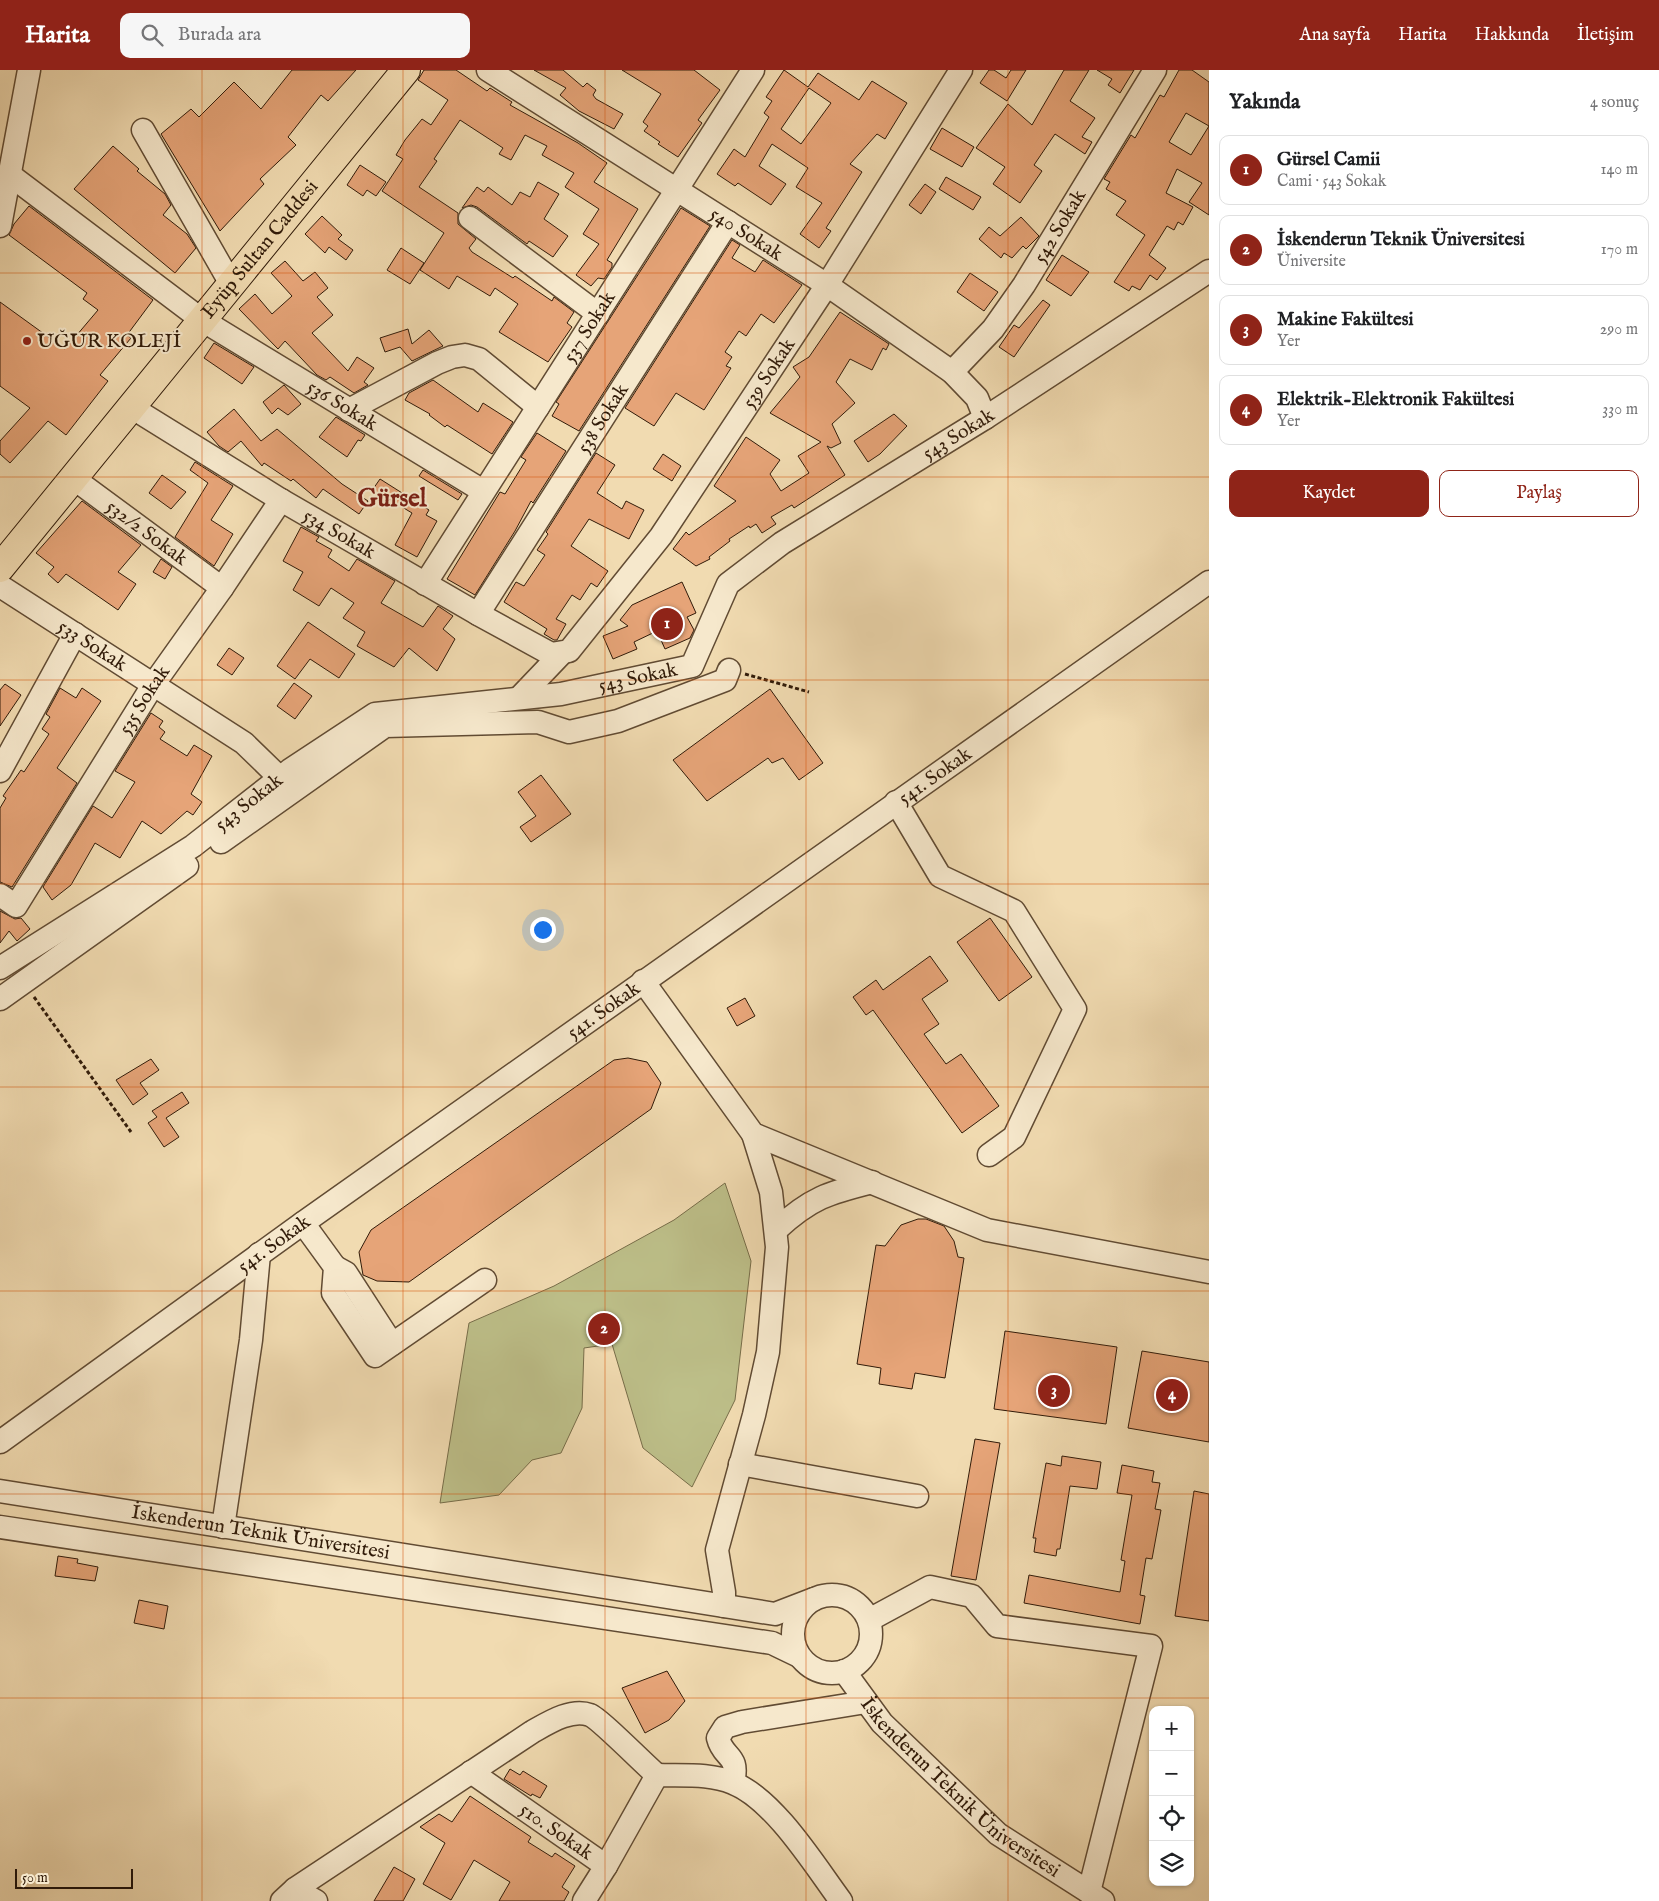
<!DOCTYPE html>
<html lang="tr">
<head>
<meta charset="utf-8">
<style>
  body { margin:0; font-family:"IM FELL English",serif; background:#f6f6f6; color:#202124 }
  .controls { position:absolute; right:15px; bottom:15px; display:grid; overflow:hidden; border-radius:10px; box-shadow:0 1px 4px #0004 }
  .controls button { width:45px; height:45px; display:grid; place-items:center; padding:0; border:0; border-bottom:1px solid #e0e0e0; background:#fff; color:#202124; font:25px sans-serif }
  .scale { position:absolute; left:15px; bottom:12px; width:118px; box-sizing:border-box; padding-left:5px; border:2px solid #311b09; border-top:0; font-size:14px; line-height:18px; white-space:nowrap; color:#311b09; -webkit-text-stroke:4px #f6e8cc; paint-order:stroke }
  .you { position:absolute; left:542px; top:859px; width:18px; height:18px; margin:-12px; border:4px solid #fff; border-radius:50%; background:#1a73e8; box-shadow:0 0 0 8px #1a73e833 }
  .badge { display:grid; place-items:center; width:32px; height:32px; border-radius:50%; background:#8f2418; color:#fff; font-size:16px; font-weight:700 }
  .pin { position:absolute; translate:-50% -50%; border:2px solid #fff; box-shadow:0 1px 5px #0006 }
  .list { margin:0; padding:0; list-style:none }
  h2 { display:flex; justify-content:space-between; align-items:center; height:65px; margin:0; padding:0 20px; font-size:21px }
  h2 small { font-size:16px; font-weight:400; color:#757577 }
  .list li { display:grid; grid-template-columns:32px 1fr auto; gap:15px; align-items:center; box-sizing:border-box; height:70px; margin:0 10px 10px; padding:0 10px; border:1px solid #e0e0e0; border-radius:10px }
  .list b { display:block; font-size:19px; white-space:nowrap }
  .list p { margin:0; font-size:16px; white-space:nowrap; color:#757577 }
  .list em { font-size:16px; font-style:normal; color:#757577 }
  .actions { display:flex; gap:10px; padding:15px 20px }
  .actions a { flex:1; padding:11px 0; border:1px solid #8f2418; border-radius:10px; text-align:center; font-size:18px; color:#8f2418 }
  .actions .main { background:#8f2418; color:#fff }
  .icon { flex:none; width:28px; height:28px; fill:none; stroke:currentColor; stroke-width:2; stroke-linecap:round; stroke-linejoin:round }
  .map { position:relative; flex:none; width:1209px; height:1831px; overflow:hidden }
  header { display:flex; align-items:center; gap:30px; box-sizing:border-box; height:70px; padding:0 25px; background:#8f2418; color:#fff }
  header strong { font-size:24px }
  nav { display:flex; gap:28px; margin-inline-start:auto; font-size:18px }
  .search { width:350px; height:45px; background:#f6f6f6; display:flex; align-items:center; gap:12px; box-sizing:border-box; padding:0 18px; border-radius:10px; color:#757577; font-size:19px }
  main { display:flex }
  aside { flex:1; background:#fff }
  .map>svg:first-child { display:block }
</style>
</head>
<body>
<header>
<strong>Harita</strong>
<div class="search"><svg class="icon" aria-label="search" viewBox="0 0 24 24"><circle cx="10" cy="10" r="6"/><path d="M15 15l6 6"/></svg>Burada ara</div>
<nav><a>Ana sayfa</a><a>Harita</a><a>Hakkında</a><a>İletişim</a></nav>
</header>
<main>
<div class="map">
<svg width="1209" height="1831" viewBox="0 0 1209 1831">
  <rect width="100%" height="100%" fill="#f1dbb1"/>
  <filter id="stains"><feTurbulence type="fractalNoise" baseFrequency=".004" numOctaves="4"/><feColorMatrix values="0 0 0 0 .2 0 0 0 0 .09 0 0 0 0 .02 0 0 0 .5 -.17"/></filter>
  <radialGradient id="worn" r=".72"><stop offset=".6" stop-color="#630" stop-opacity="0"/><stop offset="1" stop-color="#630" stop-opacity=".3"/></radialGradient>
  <path fill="#bdbf89" stroke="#776d49" d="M725 1113 751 1191 735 1330 692 1417 643 1378 612 1274 584 1278 582 1338 561 1383 532 1390 499 1425 440 1433 469 1253 554 1216 674 1150Z"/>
  <path fill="#e6a478" stroke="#311b09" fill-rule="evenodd" d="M292 0H356L328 31 321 25 288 67 296 75 260 109 264 114 220 161 161 64 191 39 199 47 234 12 261 39Z
    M424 0H456L487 21 490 18 512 32 510 35 578 73 607 93 594 112 638 139 607 190 612 193V197L604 209 598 208 591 216 576 205 599 174 583 164 599 139 565 117 574 103 542 85 547 76 525 65 511 90 499 84 503 78 460 50 434 89 437 91 419 117 458 143V154L476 169 469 178 472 182 513 208 515 206 552 231 554 227 574 242 567 253 572 257 548 292 499 262 518 234 495 218 490 226 457 206 449 219 420 200 444 163 382 121 403 89 396 85 405 70 422 49 431 55 448 30 418 10Z
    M534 0H563L583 17 587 13 596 20 593 25 596 29 623 44 614 59 579 41 560 25 566 18Z
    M622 0H694L720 20 698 50 702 53 678 87 658 74 660 72 644 61 648 56 643 52 661 24Z
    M784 0 808 17 818 3 859 30 872 11 907 33 885 69 877 64 850 94 862 102 826 158 831 161 819 178 800 164 822 133 796 117 808 98 772 74 759 96 786 114 771 135 738 113 735 116 717 104 734 79 745 87 769 47 764 43 772 31 766 27ZM809 18 831 33 801 74 781 59Z
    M989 0H994L1006 8 1011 0H1026L1007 31 980 13Z
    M1064 0H1089L1070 31 1095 48 1082 67 1092 72 1085 84 1055 64 1034 95 1042 101 1020 133 993 114 1005 97 976 78 1008 34 1032 55Z
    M1097 0H1134L1120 23 1108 15 1112 9Z
    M1179 0H1192L1209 12V145L1189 132 1202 113 1177 99 1166 123 1193 137 1183 155 1178 152 1174 160 1167 156 1149 185 1166 198 1157 210 1150 205 1140 220 1132 216 1129 221 1114 212 1145 165 1116 145 1126 131 1106 119 1110 112 1104 109 1131 65 1135 68 1160 25 1164 27ZM1186 43 1209 56 1191 85 1169 72Z
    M942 58 974 77 962 97 930 79Z
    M113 76 139 99 137 101 165 124 171 135 163 145 187 164 196 178 175 203 74 119Z
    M360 95 386 112 376 126 367 120 363 126 347 115Z
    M946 107 981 127 973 140 939 119Z
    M538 112 559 124 544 149 568 166 553 187 529 171 527 174 477 137 471 135 462 138 477 117 484 122 488 117 512 135 520 122 530 127Z
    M925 114 936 122 921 144 909 135Z
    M29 136 153 230 127 265 131 268 100 305 108 311 66 365 48 351 10 393 0 384V371L30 338 0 316V232L65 279 98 240 83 229 87 223 9 165 14 154Z
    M681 138 710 156 579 361 552 346 559 334 556 332Z
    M322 146 342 165 338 169 353 180 346 190 329 177 325 183 305 164Z
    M1021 147 1039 166 1026 179 1023 176 1012 188 1004 183 1001 188 979 169 989 157 1000 166Z
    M732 170 740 175 732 188 755 202 763 190 802 215 774 253 761 244 746 266 739 261 725 282 732 287 726 296 731 298 704 340 676 323 654 356 625 338Z
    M401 178 424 193 410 214 387 200Z
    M1062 185 1089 202 1071 226 1046 210Z
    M285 191 303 211 315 202 328 218 317 227 333 245 312 263 348 301 357 287 374 298 364 312 368 315 354 323 330 307 326 310 317 305 285 271 278 279 239 239 255 224 272 244 292 226 271 203Z
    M970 203 998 222 984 241 957 222Z
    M1043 230 1050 235 1014 287 999 277 1014 255 1019 258Z
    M840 242 889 274 886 280 883 278 872 300 850 289 836 312 855 333 832 354 841 373 831 378 827 376 845 405 794 438 792 435 771 447 776 454 762 463 756 454 750 458 749 456 729 469 730 471 709 487 710 489 696 496 673 479 686 462 689 465 736 431 714 416 746 367 780 390 770 404 781 421 809 403 798 386 821 372 770 343 800 307 793 297 809 287Z
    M408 259 412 274 429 260 443 276 412 291 400 277 385 282 380 268Z
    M214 273 254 297 242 314 204 288Z
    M433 310 478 342 483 333 513 352 492 384 447 355 445 357 429 345 430 344 405 330 409 323Z
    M284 315 301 334 288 345 278 338 272 344 263 332Z
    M234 339 261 371 277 359 342 414 368 431 359 444 323 419 316 428 293 409 291 411 264 393 262 396 241 371 228 382 219 376 207 362Z
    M894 344 907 356 880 384 868 392 854 371Z
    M336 347 365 365 361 371 358 370 347 387 319 367Z
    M537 363 566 381 533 433 531 431 515 461 475 525 447 509 500 422 505 424 526 390 521 387Z
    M596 383 615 395 597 423 622 439 626 431 644 440 629 469 589 449 571 476 608 501 597 517 591 513 580 530 572 525 556 549 566 554 557 570H554L544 564 547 559 504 532 516 512 524 516 545 485 537 480 548 464 546 462Z
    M663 384 681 396 672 411 653 399Z
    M195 392 233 416 211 450 233 464 214 496 175 467 208 413 190 400Z
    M423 400 462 424 458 430 419 406Z
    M162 405 186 422 171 439 149 423Z
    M380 409 429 440 426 445 437 451 417 487 395 475 412 443 384 426 382 430 371 422Z
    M82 431 141 475 118 502 136 514 118 540 66 504 58 513 48 504 54 497 36 483Z
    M301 457 319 467 316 471 332 480 328 487 349 501 357 489 395 511 381 533 423 557 438 536 453 546 443 559 455 569 437 601 409 578 394 597 357 576 365 562 343 548 354 533 331 518 319 536 293 520 303 502 283 491Z
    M161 489 172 497 165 509 153 502Z
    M682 512 696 543 687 547 694 560 690 568 665 579 657 561 634 572 637 579 613 589 603 566 628 556 620 550 632 535Z
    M308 552 355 584 339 608 310 589 295 609 277 596Z
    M229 578 244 588 232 605 217 595Z
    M294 613 312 626 295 649 277 636Z
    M5 614 21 625 0 656V620Z
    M60 618 76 628 82 618 101 631 57 698 77 713 12 817 0 812V738L6 728 3 726 21 700 24 702 49 664 42 659 50 647 46 644Z
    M770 619 823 693 799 710 783 688 772 693 768 688 707 731 673 690Z
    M151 643 163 651 159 657 165 662 160 669 187 686 194 675 212 686 191 724 202 732 193 745 187 741 161 764 142 751 120 788 95 773 71 815 52 830 43 817 93 736 112 748 135 712 115 701Z
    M541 705 571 744 531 772 520 757 536 746 518 722Z
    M0 841 15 849 21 848 30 859 17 871 9 861 0 873Z
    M990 848 1032 907 999 931 957 872Z
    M930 886 948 911 922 929 939 954 924 964 946 994 961 984 999 1036 962 1063 873 940 866 945 853 927 876 910 883 920Z
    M745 928 755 946 737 956 727 938Z
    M628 988 647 992 661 1013 651 1039 409 1212 377 1211 363 1205 359 1182 371 1160 614 990Z
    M151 989 159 1000 140 1013 148 1024 133 1035 116 1010Z
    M182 1022 189 1033 166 1048 179 1067 164 1077 148 1053 157 1047 152 1041Z
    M918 1149H926L944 1156 954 1171 958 1187 964 1188 945 1308 915 1303 912 1319 879 1314 881 1298 857 1294 876 1175 885 1176 901 1155Z
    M1005 1261 1117 1277 1106 1354 994 1339Z
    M1142 1281 1209 1292V1372L1128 1358Z
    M975 1369 1000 1373 976 1510 951 1506Z
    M1062 1386 1101 1392 1097 1419 1070 1416 1060 1479H1057L1056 1486 1034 1482 1036 1468H1033L1046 1393 1061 1396Z
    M1122 1395 1154 1401 1152 1412 1160 1413 1155 1439 1161 1440 1152 1489 1146 1488 1140 1525 1145 1526 1140 1554 1024 1533 1029 1505 1120 1522 1125 1491 1121 1490 1132 1425 1117 1423Z
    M1194 1421 1209 1424V1551L1175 1546Z
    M58 1486 78 1489 77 1493 98 1497 95 1511 55 1506Z
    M139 1530 168 1536 164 1559 134 1553Z
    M667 1601 685 1631 669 1650 645 1663 622 1618Z
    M510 1699 520 1705 523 1701 547 1716 540 1728 532 1724 531 1726 504 1709Z
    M470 1726 531 1767 528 1772 552 1787 555 1783 575 1796 562 1817 569 1822 564 1831H499L510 1812 474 1790 451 1830 423 1814 445 1773 420 1757 439 1744 452 1752Z
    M394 1797 415 1809 403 1831H374Z"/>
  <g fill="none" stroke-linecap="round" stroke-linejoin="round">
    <g stroke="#614b33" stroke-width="25">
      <g id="minor">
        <path id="s1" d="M488 0 827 215 952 302 977 328 985 348"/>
        <path d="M143 60 231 214"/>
        <path id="s2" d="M10 105 202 250 483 421"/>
        <path d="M470 148 598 244"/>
        <path d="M0 156 29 0"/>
        <path id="s3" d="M952 302 993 259 1024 215 1155 0"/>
        <path id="s4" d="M131 337 281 430 478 544 551 584 569 581 661 466 827 215 961 0"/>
        <path d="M349 340 437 293 452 287 465 285 479 289 538 337"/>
        <path id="s5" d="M73 408 222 518"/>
        <path id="s6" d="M425 514 753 0"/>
        <path id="s7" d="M0 516 244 673 280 708"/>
        <path id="s8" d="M478 544 728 152"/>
        <path d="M519 628 561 584"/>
        <path d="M0 701 75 564"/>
        <path d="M896 732 940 806 1014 841 1075 939 1014 1067 989 1085"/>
        <path d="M221 772 385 656 538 652 569 662 618 651 725 610 729 600"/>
        <path id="s9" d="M0 825 16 836 153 615 222 518 281 430"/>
        <path id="s10" d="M0 898 193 776 290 700 375 644 561 624 692 596 728 514 782 473 985 348 1209 201"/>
        <path d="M643 911 753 1064 987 1160 1209 1202"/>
        <path d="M0 929 187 796"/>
        <path d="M303 1153 335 1197 333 1223 375 1286 485 1210"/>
        <path d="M777 1159C811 1128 828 1123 872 1112"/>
        <path d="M335 1197 346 1203 392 1274"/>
        <path id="s11" d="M0 1372 303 1153 1209 512"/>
        <path d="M740 1394 917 1426"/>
        <path id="s12" d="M0 1421 775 1544 814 1529"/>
        <path d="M0 1457 772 1573 799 1586"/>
        <path d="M223 1457 251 1270 259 1184"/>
        <circle cx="832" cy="1564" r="39"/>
        <path d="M724 1536V1522L717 1480 754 1345 768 1282 777 1177 771 1122 753 1064"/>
        <path d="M869 1550 930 1517 972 1526 997 1556 1151 1576 1089 1822"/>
        <path id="s13" d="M844 1601 882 1653 998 1764 1103 1831"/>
        <path id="s14" d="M471 1702 606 1796 584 1831"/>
        <path d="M657 1705C682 1706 710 1703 733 1713 774 1729 815 1796 841 1831"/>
        <path d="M733 1712C740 1684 723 1689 718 1668L725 1657 742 1652 866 1632"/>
        <path d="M295 1819 316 1831"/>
        <path d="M282 1831 295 1819 532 1662C548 1653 571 1638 590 1645 600 1649 646 1696 657 1705L606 1796"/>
      </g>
    </g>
    <g stroke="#311b09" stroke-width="30">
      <g id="major">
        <path id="s15" d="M0 498 406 0"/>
      </g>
    </g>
    <path stroke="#311b09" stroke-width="3" stroke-dasharray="4 2.5" stroke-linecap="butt" d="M745 604 809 622
      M34 927 131 1062"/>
    <use href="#minor" stroke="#f6e8cc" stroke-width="22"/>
    <use href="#major" stroke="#f1dbb1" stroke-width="28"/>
  </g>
  <path fill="none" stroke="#d6530c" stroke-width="1" stroke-opacity="0.55" d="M202 0V1831M403 0V1831M605 0V1831M806 0V1831M1008 0V1831M0 203H1209M0 407H1209M0 610H1209M0 814H1209M0 1017H1209M0 1221H1209M0 1424H1209M0 1628H1209"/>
  <circle fill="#8f2418" stroke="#f6e8cc" stroke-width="2" cx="27" cy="271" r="5"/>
  <g text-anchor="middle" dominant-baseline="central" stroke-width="4" stroke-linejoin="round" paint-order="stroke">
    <g font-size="20" fill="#311b09" stroke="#f6e8cc">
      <text stroke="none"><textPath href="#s3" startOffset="182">542 Sokak</textPath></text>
      <text stroke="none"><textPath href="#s1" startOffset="306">540 Sokak</textPath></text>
      <text stroke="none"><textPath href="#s15" startOffset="411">Eyüp Sultan Caddesi</textPath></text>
      <text stroke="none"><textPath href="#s6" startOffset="305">537 Sokak</textPath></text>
      <text stroke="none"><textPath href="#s4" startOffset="848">539 Sokak</textPath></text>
      <text stroke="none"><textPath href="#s2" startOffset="405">536 Sokak</textPath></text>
      <text stroke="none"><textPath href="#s8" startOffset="232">538 Sokak</textPath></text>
      <text stroke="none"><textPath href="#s10" startOffset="1139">543 Sokak</textPath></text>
      <text stroke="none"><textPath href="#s5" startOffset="92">532/2 Sokak</textPath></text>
      <text stroke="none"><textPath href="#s4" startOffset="244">534 Sokak</textPath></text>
      <text stroke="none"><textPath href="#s7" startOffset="110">533 Sokak</textPath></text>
      <text stroke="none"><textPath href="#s10" startOffset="719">543 Sokak</textPath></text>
      <text stroke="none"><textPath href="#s9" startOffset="262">535 Sokak</textPath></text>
      <text stroke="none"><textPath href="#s11" startOffset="1148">541. Sokak</textPath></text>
      <text stroke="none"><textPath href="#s10" startOffset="299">543 Sokak</textPath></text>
      <text stroke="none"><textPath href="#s11" startOffset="742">541. Sokak</textPath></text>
      <text stroke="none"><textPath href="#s11" startOffset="338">541. Sokak</textPath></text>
      <text stroke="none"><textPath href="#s12" startOffset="264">İskenderun Teknik Üniversitesi</textPath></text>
      <text stroke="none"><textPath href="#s13" startOffset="166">İskenderun Teknik Üniversitesi</textPath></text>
      <text stroke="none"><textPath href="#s14" startOffset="104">510. Sokak</textPath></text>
    </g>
    <g font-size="20" fill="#311b09" stroke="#f6e8cc" text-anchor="start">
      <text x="37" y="271">UĞUR KOLEJİ</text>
    </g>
    <g font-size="25" font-weight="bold" fill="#7a1f14" stroke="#f6e8cc">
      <text x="392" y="429">Gürsel</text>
    </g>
  </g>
  <rect width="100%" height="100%" filter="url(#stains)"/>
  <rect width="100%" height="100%" fill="url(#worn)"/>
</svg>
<div class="controls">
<button>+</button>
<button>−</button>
<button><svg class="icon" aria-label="locate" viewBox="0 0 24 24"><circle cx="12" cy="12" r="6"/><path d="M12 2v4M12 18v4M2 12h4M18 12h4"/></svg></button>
<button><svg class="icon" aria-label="layers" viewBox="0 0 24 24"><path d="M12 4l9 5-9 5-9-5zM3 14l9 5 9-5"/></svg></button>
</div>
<div class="scale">50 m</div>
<div class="you"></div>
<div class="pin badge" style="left:667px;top:554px">1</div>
<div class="pin badge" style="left:604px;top:1259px">2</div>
<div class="pin badge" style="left:1054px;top:1321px">3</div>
<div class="pin badge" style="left:1172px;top:1325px">4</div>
</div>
<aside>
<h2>Yakında<small>4 sonuç</small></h2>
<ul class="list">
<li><span class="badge">1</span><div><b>Gürsel Camii</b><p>Cami · 543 Sokak</p></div><em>140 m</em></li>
<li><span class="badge">2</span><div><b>İskenderun Teknik Üniversitesi</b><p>Üniversite</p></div><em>170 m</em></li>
<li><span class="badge">3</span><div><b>Makine Fakültesi</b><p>Yer</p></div><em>290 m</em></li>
<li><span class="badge">4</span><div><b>Elektrik-Elektronik Fakültesi</b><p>Yer</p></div><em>330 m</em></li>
</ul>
<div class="actions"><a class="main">Kaydet</a><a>Paylaş</a></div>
</aside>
</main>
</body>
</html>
